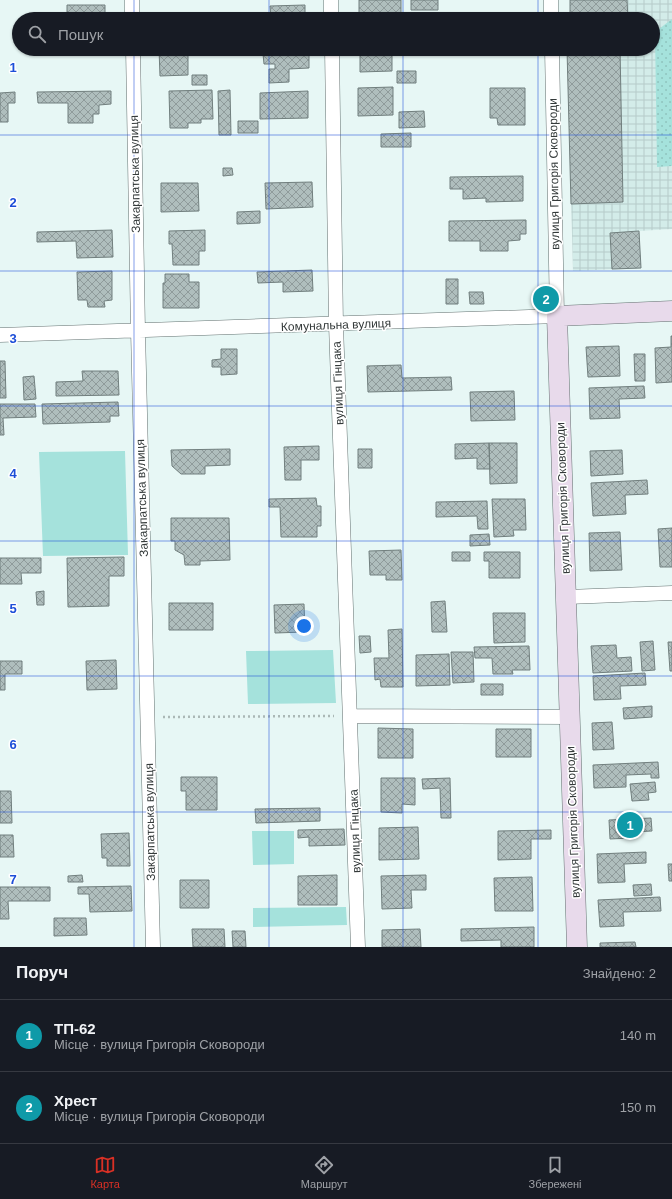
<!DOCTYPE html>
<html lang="uk">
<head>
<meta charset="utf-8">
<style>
  body { margin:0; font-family:Arial,sans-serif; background:#20242c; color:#f1f3f6 }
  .you { position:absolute; left:304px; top:626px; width:14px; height:14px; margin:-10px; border:3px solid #fff; border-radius:50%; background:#1a73e8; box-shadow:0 0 0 6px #1a73e833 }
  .badge { display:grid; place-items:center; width:26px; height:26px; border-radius:50%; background:#d93025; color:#fff; font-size:13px; font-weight:700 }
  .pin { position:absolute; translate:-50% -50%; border:2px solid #fff; box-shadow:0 1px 4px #0006 }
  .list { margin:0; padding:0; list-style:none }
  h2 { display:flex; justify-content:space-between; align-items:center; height:52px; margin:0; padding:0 16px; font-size:17px }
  h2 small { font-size:13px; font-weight:400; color:#9ea1a6 }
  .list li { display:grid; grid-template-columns:26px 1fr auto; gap:12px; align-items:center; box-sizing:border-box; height:72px; padding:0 16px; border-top:1px solid #363941 }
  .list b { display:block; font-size:15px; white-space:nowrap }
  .list p { margin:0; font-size:13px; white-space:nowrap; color:#9ea1a6 }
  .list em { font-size:13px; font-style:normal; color:#9ea1a6 }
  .icon { flex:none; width:22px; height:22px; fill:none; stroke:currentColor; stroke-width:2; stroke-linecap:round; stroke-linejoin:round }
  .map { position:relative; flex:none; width:672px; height:947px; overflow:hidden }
  .search { position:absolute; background:#171b24; box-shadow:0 1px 3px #0004; left:12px; right:12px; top:12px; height:44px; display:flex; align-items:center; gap:10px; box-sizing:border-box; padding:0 14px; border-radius:22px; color:#9ea1a6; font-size:15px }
  .sheet { height:196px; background:#171b24 }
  nav { display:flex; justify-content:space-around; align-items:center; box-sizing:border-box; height:56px; border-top:1px solid #363941; background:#171b24; font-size:11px; color:#9ea1a6 }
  nav a { display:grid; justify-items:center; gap:2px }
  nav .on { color:#d93025 }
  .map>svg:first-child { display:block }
</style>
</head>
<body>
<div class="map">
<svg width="672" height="947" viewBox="0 0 672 947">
  <defs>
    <pattern id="industrial-grid" width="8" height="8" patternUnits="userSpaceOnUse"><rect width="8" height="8" fill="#d3ece9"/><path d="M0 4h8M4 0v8" fill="none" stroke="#b6cbc9"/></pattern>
    <pattern id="grass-dots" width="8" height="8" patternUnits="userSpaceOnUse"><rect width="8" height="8" fill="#a5e2dc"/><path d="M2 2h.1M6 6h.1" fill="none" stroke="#8fc3be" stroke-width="1.8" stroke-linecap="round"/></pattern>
    <pattern id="building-cross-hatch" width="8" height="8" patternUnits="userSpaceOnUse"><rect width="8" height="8" fill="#afbebd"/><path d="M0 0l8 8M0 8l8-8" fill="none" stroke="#8f9b9b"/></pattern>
  </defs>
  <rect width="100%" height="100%" fill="#e7f7f5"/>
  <path fill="url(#industrial-grid)" d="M570 0H672V229L639 231 641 268 573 271 567 49H653V19H570Z"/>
  <path fill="url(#grass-dots)" d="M672 19V166L657 167 655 32Z"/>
  <path fill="#a5e2dc" d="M125 451 128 555 43 556 39 452Z
    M333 650 336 703 248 704 246 651Z
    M252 831H294V864L253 865Z
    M346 907 347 925 253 927V908Z"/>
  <path fill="url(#building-cross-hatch)" stroke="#717f7e" d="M359 0H401V19H359Z
    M411 0H438V10H411Z
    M570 0H627L628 19H570Z
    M67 5H105V19H67Z
    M305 5V19H271L270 6Z
    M159 49H188V75L160 76Z
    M260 49H309V68L289 69V82L269 83V69H275V64H264L263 54H260Z
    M360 49H422V54L392 55V71L360 72Z
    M567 49H620L623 202 571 204Z
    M397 71H416V83H397Z
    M192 75H207V85H192Z
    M393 87V115L358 116V88Z
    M490 88H525V125H498L497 118H490Z
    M212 90 213 119H201V123H188V128H170L169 91Z
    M230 90 231 135H219L218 91Z
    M111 91V104L99 105V114H93V123H68V103H38L37 92Z
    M308 91V118L260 119V93Z
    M15 92V103H8V122H0V93Z
    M424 111 425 127 399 128V112Z
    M238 121H258V133H238Z
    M411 133V147H381V134Z
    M223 168H232L233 175 223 176Z
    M523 176V201L486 202V198L463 199V189H450V177Z
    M312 182 313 207 266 209 265 183Z
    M161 183H198L199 211 161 212Z
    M260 211V223L237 224V212Z
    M526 220V234H520V240L508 241V251H480V241H449V221Z
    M112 230 113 257 77 258 76 241 37 242V232Z
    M205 230V251H199V265H173L172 244H169V231Z
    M639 231 641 268 612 269 610 233Z
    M312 270 313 291 283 292V282L258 283 257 272Z
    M112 271V300L104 301 105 307H88L87 300H78L77 272Z
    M165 274H189V282H199V308H163V283H165Z
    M446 279H458V304H446Z
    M469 292H483L484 304H470Z
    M671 336H672V382L656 383 655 348 671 347Z
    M619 346 620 376 588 377 586 347Z
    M221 349H237V374L221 375V367H212V360L221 359Z
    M634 354H645V381H635Z
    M0 361H5L6 398H0Z
    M401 365 402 378 451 377 452 390 368 392 367 366Z
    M82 371H118L119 395 56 396V382L83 381Z
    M34 376 36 399 24 400 23 377Z
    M644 386 645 398 619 399 620 418 590 419 589 388Z
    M514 391 515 420 471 421 470 392Z
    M118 402 119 416H110V422L43 424 42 404Z
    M0 404H35L36 417 3 418 4 435H0Z
    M489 443H517V483L490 484Z
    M489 443 490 469H477V458L455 459V444Z
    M319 446V460H301V480H285L284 447Z
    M230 449V465L205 466V474H181L172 466 171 450Z
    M358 449H372V468H358Z
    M622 450 623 474 591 476 590 451Z
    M647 480 648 494 625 495 626 514 593 516 591 483Z
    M316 498 317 506H321V526H317V537H281L280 507H269V499Z
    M492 499H525L526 530H513L514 536 494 537Z
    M487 501 488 529H478L477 516 436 517V502Z
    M171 518H229L230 560 200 561V565H185L184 555 175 550V541H171Z
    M672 528V567H660L658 529Z
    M620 532 622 570 590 571 589 533Z
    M489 534 490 545 470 546V535Z
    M401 550 402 580H386V575H370L369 551Z
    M452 552H470V561H452Z
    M484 552H520V578H489V561H484Z
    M124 557V576H109V606L68 607 67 558Z
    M0 558H41V573H21L22 584H0Z
    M44 591V605H37L36 592Z
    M445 601 447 632H432L431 602Z
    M169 603H213V630H169Z
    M304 604 305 632 275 633 274 605Z
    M493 613H525V642L494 643Z
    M402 629 403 687H381L380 679 375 680 374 658H389L388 630Z
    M359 636H370L371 652 360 653Z
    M653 641 655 670 642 671 640 642Z
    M668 642H672V671H670Z
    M616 645 617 658 631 657 632 671 593 673 591 646Z
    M529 646 530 670H512L513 674H493L492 658H475L474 647Z
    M451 652H473L474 682 453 683Z
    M449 654 450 685 416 686V655Z
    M116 660 117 689 87 690 86 661Z
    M0 661H22V674H5V690H0Z
    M645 673 646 685 620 686 621 699 594 700 593 676Z
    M481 684H503V695H481Z
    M652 706V717L624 719 623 708Z
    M612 722 614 749 593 750 592 723Z
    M378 728 413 729V758H378Z
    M496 729H531V757H496Z
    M658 762 659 778H651V774L626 775V787L594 788 593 765Z
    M181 777H217V810H186V791H181Z
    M381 778H415V805L402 804V813L381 812Z
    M450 778 451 818H441L440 788 423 789 422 779Z
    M655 782 656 792 648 793 649 800 632 801 630 784Z
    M0 791H11L12 823H0Z
    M320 808V821L256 823 255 809Z
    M651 818 652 831 631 832V838L610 839 609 820Z
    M418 827 419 859 379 860V828Z
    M344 829 345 845 309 846V837L298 838V830Z
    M551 830V839H531V859L498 860V831Z
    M129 833 130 866H107V858H102L101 834Z
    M0 835H13L14 857H0Z
    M646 852V863L624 864 625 882 598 883 597 854Z
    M668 864H672V881H669Z
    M82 875 83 882H68V876Z
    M337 875V905H298V876Z
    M426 875V890H411L412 908 382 909 381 876Z
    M532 877 533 911H495L494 878Z
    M180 880H209V908H180Z
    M651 884 652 895 634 896 633 885Z
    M131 886 132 911 90 912 89 894H78V887Z
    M0 887H50V901H8L9 919H0Z
    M660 897 661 911 623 912 624 926 600 927 598 900Z
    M54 918H86L87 935 54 936Z
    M534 927V947H501V940L461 941V929Z
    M192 929H224L225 947H193Z
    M420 929 421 947H382V930Z
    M232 931H245L246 947H233Z
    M635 942 636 947H600V943Z"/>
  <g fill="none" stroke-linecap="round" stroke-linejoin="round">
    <g stroke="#647271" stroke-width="15">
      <path id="minor" d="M132 0V19
        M331 0V19
        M551 0V19
        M133 49 138 331 153 947
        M332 49 336 325 358 947
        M0 335 557 316 552 49
        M567 597 672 593
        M351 716 570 717"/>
    </g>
    <g stroke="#647271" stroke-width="21">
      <path id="secondary" d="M577 947 557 316 672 311"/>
    </g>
    <path stroke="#abb8b6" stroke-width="2.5" stroke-dasharray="2 3" stroke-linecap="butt" d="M163 717 334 716"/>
    <use href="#minor" stroke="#fff" stroke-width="14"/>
    <use href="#secondary" stroke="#e8daeb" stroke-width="20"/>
  </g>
  <path fill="none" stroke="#1d4ed8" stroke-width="1" stroke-opacity="0.55" d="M134 0V19M269 0V19M403 0V19M538 0V19M134 49V947M269 49V947M403 49V947M538 49V947M0 135H672M0 271H672M0 406H672M0 541H672M0 676H672M0 812H672"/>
  <g text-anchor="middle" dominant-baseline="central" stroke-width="3" stroke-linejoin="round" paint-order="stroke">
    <g font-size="12" fill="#343a3a" stroke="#fff">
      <text transform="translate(135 174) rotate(-91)">Закарпатська вулиця</text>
      <text transform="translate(554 174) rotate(-91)">вулиця Григорія Сковороди</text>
      <text transform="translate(336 325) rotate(-2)">Комунальна вулиця</text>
      <text transform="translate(338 383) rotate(-92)">вулиця Гінцака</text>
      <text transform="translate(142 498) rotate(-92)">Закарпатська вулиця</text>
      <text transform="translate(563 498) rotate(-92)">вулиця Григорія Сковороди</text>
      <text transform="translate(150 822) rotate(-91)">Закарпатська вулиця</text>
      <text transform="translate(573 822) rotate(-92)">вулиця Григорія Сковороди</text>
      <text transform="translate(355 831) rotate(-92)">вулиця Гінцака</text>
    </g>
  </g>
  <g font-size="13" text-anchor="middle" font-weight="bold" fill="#1d4ed8" stroke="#fff" stroke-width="3" stroke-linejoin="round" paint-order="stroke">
    <text x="13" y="72">1</text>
    <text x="13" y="207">2</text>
    <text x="13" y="343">3</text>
    <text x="13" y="478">4</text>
    <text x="13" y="613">5</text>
    <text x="13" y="749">6</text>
    <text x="13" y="884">7</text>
  </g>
</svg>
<div class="you"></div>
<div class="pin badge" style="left:630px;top:825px;background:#0f9aa8">1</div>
<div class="pin badge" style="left:546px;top:299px;background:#0f9aa8">2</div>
<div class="search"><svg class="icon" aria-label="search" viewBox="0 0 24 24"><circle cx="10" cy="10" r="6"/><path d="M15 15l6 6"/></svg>Пошук</div>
</div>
<section class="sheet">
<h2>Поруч<small>Знайдено: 2</small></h2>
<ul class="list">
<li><span class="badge" style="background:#0f9aa8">1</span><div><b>ТП-62</b><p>Місце · вулиця Григорія Сковороди</p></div><em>140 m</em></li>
<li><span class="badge" style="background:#0f9aa8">2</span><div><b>Хрест</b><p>Місце · вулиця Григорія Сковороди</p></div><em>150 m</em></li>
</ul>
</section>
<nav>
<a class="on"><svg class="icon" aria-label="map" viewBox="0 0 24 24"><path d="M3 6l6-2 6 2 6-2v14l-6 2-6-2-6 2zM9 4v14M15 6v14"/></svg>Карта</a>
<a><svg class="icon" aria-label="directions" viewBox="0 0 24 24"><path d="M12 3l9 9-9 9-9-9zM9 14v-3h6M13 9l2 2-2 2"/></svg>Маршрут</a>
<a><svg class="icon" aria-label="saved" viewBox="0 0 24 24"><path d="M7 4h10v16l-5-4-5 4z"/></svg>Збережені</a>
</nav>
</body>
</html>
